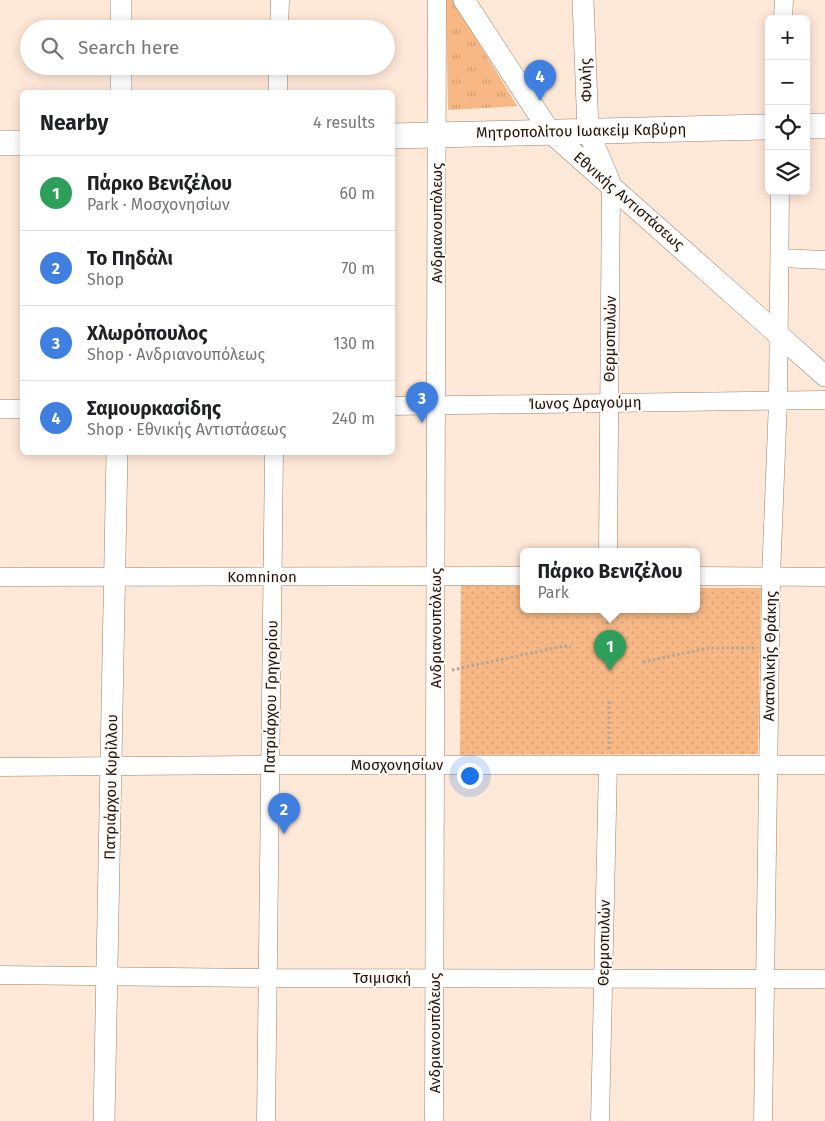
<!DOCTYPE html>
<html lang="en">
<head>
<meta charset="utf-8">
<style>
  body { margin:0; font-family:"Fira Sans",sans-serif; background:#f6f6f6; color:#202124 }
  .controls { position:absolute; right:15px; top:15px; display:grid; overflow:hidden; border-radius:8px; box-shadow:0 2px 12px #0003 }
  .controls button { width:45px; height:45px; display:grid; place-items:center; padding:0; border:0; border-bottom:1px solid #e0e0e0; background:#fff; color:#202124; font:25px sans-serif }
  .you { position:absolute; left:469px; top:775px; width:18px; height:18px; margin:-12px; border:4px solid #fff; border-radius:50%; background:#1a73e8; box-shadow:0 0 0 8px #1a73e833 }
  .badge { display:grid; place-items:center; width:32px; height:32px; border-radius:50%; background:#0b8043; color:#fff; font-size:16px; font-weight:700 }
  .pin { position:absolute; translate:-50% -41px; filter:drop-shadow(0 1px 2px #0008) }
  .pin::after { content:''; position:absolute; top:26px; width:18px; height:15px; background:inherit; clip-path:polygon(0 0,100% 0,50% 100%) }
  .popup { position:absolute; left:520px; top:548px; width:180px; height:65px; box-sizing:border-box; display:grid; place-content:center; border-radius:8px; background:#fff; filter:drop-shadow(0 1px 4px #0005); font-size:16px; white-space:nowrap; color:#757577 }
  .popup b { font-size:19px; color:#202124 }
  .popup::after { content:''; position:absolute; left:50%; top:100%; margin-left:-10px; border:10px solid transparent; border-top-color:#fff }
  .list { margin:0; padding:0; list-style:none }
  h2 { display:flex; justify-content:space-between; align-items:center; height:65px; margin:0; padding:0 20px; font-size:21px }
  h2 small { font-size:16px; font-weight:400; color:#757577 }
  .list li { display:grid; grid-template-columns:32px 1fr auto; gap:15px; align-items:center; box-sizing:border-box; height:75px; padding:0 20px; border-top:1px solid #e0e0e0 }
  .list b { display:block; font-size:19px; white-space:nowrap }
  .list p { margin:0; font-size:16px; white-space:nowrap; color:#757577 }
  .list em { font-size:16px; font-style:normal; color:#757577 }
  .icon { flex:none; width:28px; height:28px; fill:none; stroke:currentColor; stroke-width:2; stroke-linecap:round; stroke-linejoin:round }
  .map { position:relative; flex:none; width:825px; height:1121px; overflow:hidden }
  .search { position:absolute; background:#fff; box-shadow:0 2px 12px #0003; left:20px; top:20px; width:375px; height:55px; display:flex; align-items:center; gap:12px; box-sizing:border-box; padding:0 18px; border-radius:28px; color:#757577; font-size:19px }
  .panel { position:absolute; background:#fff; box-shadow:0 2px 12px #0003; left:20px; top:90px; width:375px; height:365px; border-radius:8px }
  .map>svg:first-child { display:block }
</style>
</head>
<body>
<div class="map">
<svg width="825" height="1121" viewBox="0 0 825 1121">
  <defs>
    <pattern id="grass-tufts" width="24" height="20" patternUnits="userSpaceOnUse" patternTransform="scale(1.25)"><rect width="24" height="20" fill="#f7b885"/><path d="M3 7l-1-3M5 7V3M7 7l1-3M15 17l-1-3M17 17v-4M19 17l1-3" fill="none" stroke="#d39d72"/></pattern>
    <pattern id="park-dots" width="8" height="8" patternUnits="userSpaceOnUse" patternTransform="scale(1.25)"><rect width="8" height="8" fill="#f7b885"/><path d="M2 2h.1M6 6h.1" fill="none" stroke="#d39d72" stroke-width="1.8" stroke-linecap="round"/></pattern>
  </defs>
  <rect width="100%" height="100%" fill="#fee8d8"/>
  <path fill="url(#grass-tufts)" d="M446 0H453L517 106 448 110Z"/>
  <path fill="url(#park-dots)" d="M461 585 524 586V610H696V588H761L758 754 460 755Z"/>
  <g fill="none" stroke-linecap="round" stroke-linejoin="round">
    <g stroke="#99816e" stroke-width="19">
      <path id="minor" d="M783 19 784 0
        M279 29 280 0
        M278 92V66
        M780 258 825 260
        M392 406 825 400
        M0 409H22
        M608 552 611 185
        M696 576 825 577
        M0 577 524 576
        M0 767 270 765H825
        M0 975 267 978 825 979
        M266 1121 274 452
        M434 1121 437 0
        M600 1121 608 765
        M763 1121 771 577 778 401 780 191"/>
    </g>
    <g stroke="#99816e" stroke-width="22">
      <path id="tertiary" d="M121 0V29
        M464 0 550 132 825 376
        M583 0 588 131 609 180
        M121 66V92
        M104 1121 117 452"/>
    </g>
    <g stroke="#99816e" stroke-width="26">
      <path id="secondary" d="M806 126H825
        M392 136 769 127
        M0 143H22"/>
    </g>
    <path stroke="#b6a497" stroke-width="3" stroke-dasharray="2.5 2.5" stroke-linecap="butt" d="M607 624V610
      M643 662 708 648H754
      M452 670 564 646 571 647
      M609 749V700"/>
    <use href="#minor" stroke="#fff" stroke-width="18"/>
    <use href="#tertiary" stroke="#fff" stroke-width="21"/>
    <use href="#secondary" stroke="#fff" stroke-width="25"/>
  </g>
  <g text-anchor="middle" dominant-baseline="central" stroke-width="4" stroke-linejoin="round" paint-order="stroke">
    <g font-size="15" fill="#1d140d" stroke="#fef9f5">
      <text transform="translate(586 80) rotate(-92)">Φυλής</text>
      <text transform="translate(581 131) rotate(-1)">Μητροπολίτου Ιωακείμ Καβύρη</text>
      <text transform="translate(629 201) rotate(41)">Εθνικής Αντιστάσεως</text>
      <text transform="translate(437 223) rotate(-90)">Ανδριανουπόλεως</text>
      <text transform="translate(610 339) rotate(-89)">Θερμοπυλών</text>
      <text transform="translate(585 403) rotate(-1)">Ίωνος Δραγούμη</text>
      <text x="262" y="577">Komninon</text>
      <text transform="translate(436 628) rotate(-90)">Ανδριανουπόλεως</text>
      <text transform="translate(770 656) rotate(-89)">Ανατολικής Θράκης</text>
      <text transform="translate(271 697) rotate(-89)">Πατριάρχου Γρηγορίου</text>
      <text x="397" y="765">Μοσχονησίων</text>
      <text transform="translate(111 787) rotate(-89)">Πατριάρχου Κυρίλλου</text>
      <text transform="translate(604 943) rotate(-89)">Θερμοπυλών</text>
      <text x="382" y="978">Τσιμισκή</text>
      <text transform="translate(435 1033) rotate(-90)">Ανδριανουπόλεως</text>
    </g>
  </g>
</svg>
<div class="controls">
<button>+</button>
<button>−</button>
<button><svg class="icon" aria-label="locate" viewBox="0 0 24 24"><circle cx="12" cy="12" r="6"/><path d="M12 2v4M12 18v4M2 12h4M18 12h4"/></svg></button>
<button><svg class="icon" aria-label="layers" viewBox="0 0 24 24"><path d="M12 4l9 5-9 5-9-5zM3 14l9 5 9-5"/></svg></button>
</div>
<div class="you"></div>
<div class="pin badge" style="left:610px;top:671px;background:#2e9e5b">1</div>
<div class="popup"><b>Πάρκο Βενιζέλου</b>Park</div>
<div class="pin badge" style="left:284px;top:834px;background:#3f7fe0">2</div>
<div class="pin badge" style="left:422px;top:423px;background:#3f7fe0">3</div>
<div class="pin badge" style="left:540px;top:101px;background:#3f7fe0">4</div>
<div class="search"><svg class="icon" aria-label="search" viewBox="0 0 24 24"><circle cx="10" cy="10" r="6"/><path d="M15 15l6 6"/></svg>Search here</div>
<section class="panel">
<h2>Nearby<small>4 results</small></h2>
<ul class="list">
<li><span class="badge" style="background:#2e9e5b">1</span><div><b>Πάρκο Βενιζέλου</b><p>Park · Μοσχονησίων</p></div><em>60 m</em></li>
<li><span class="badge" style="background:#3f7fe0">2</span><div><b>Το Πηδάλι</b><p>Shop</p></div><em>70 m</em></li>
<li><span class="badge" style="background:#3f7fe0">3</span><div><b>Χλωρόπουλος</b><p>Shop · Ανδριανουπόλεως</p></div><em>130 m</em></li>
<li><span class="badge" style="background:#3f7fe0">4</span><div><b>Σαμουρκασίδης</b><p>Shop · Εθνικής Αντιστάσεως</p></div><em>240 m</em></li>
</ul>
</section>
</div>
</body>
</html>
